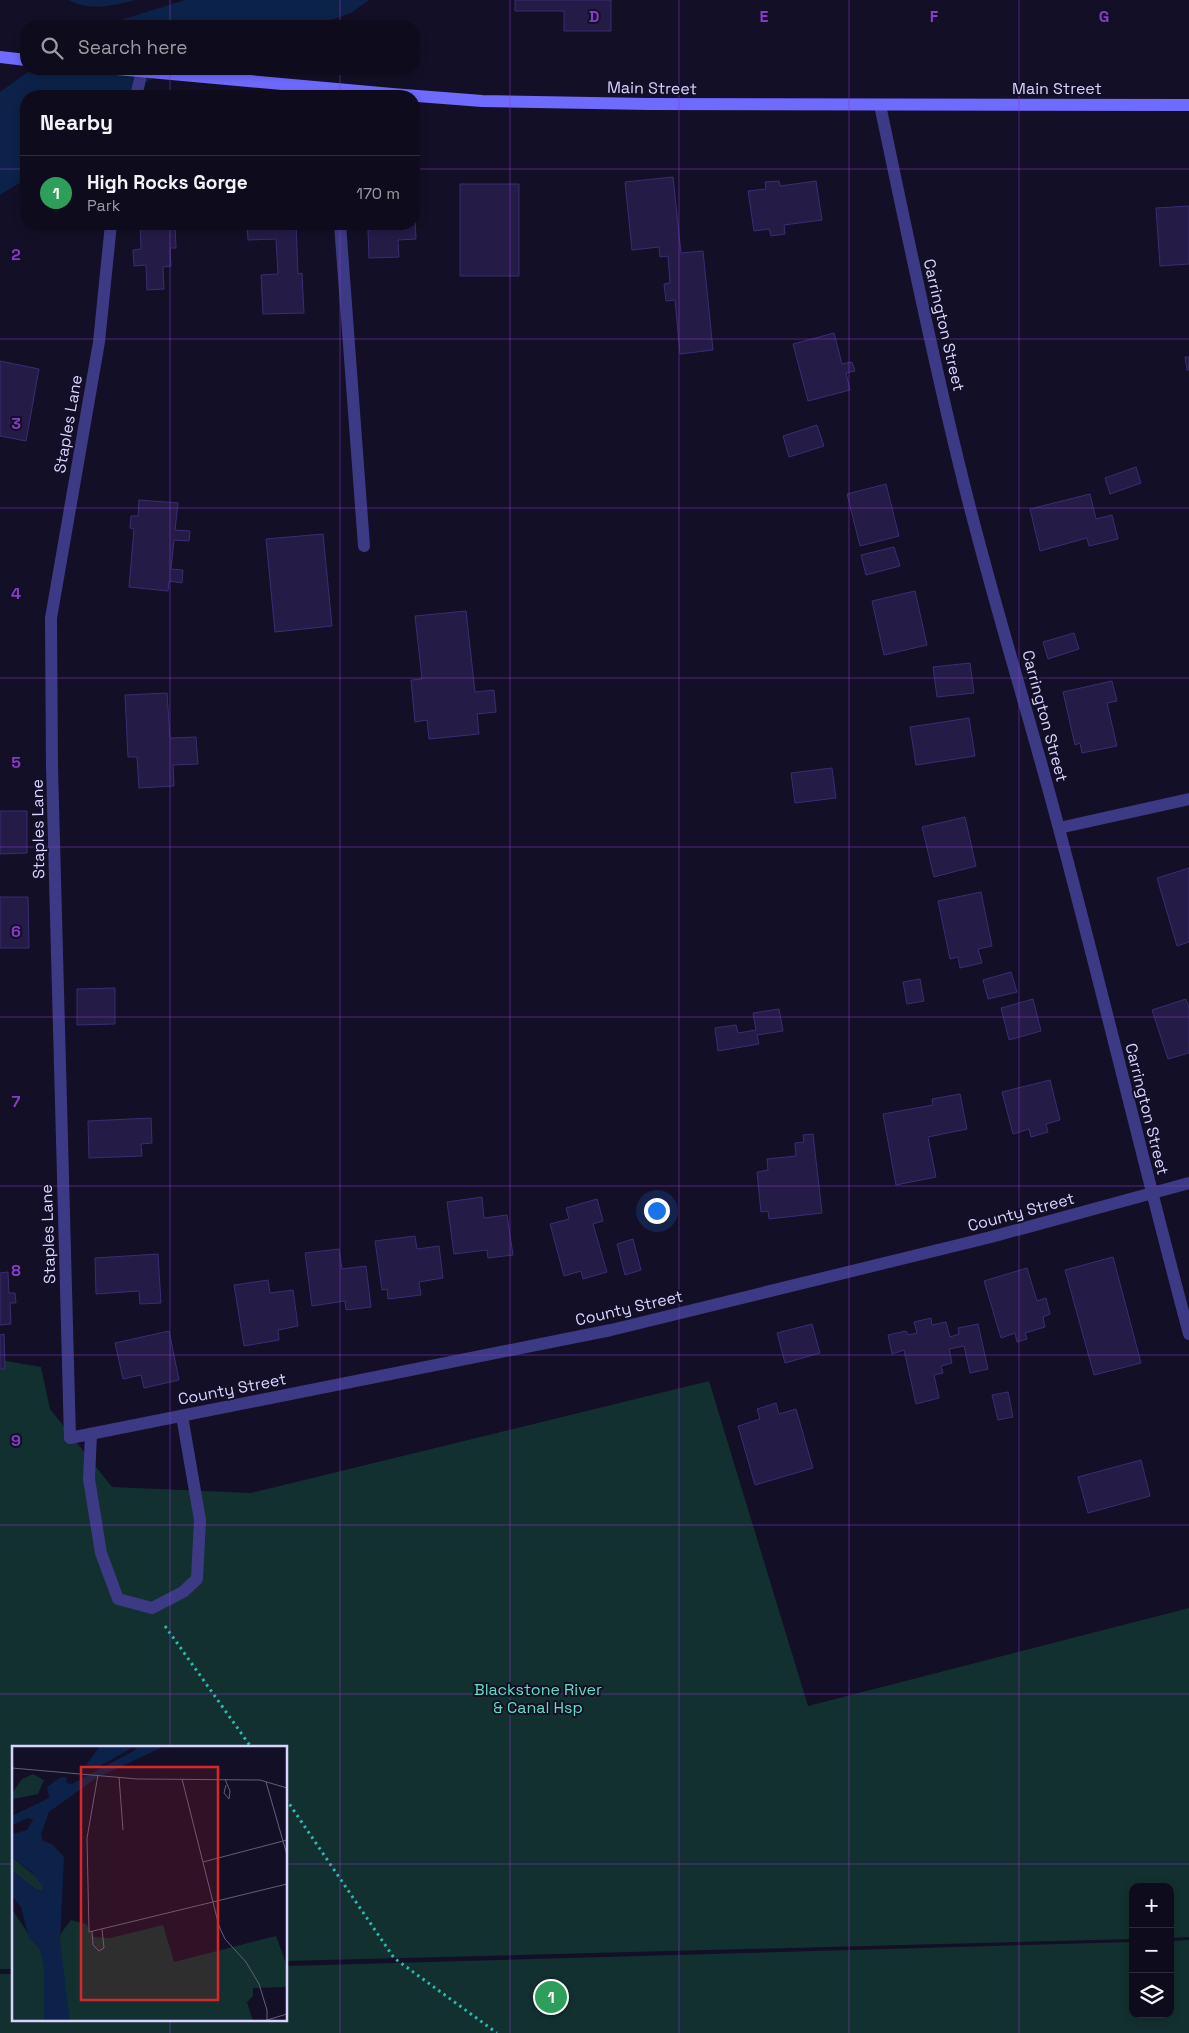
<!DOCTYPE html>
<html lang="en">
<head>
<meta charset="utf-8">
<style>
  body { margin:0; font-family:"Space Grotesk",sans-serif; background:#171425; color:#f1f3f6 }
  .controls { position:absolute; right:15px; bottom:15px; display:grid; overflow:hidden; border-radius:10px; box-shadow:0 2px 8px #0003 }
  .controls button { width:45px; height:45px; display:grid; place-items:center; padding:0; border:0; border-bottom:1px solid #2e2b3b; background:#0e0b1c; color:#f1f3f6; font:25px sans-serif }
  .you { position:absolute; left:656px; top:1210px; width:18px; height:18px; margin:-12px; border:4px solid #fff; border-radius:50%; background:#1a73e8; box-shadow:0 0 0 8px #1a73e833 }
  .badge { display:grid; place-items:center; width:32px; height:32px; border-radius:50%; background:#00e5ff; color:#fff; font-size:16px; font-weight:700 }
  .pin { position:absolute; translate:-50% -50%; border:2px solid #fff; box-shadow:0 1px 5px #0006 }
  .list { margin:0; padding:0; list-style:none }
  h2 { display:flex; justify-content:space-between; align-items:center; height:65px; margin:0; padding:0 20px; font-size:21px }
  h2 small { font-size:16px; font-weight:400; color:#9b9ba3 }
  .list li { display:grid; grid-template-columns:32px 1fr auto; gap:15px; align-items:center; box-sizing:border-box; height:75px; padding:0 20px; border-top:1px solid #2e2b3b }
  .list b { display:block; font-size:19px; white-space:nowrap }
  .list p { margin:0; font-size:16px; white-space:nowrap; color:#9b9ba3 }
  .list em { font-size:16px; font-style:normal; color:#9b9ba3 }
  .icon { flex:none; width:28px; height:28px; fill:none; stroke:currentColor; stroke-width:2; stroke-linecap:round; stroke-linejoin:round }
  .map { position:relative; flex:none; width:1189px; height:2033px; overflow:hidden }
  .search { position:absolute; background:#0e0b1c; box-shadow:0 2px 8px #0003; left:20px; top:20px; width:400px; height:55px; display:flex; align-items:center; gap:12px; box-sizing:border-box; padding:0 18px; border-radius:20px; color:#9b9ba3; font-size:19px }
  .panel { position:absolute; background:#0e0b1c; box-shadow:0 2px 8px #0003; left:20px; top:90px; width:400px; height:140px; border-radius:20px }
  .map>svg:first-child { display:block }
</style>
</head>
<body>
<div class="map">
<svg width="1189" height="2033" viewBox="0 0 1189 2033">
  <rect width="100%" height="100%" fill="#130f26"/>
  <path fill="#12302f" d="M0 1360 41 1367 50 1409 112 1487 251 1493 709 1381 808 1706 1189 1608V1937L1170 1938V1887H1133V1939L286 1961V1747H14V1969H0Z
    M1189 1940V2033H0V1974H14V2019H286V1966L1133 1942V2014H1170V1941Z"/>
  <path fill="#0c2248" d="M69 0H136C114 5 90 12 69 0Z
    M185 0H369L351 13 314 26H101Z
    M32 69H172L118 96H26V179L0 195V92Z"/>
  <path fill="#241b47" stroke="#3b2d73" d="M515 0H611V31H564V11H515Z
    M673 177 681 253 703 251 713 350 680 354 675 300 666 301 664 284 670 283 668 256 660 257 659 247 632 250 625 182Z
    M779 181 780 186 816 181 822 220 784 225 785 234 771 236 769 229 754 231 748 191 766 189 765 182Z
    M460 184H519V276H460Z
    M414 198 416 239 398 240 399 257 369 258 368 230 374 229V224H414Z
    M1189 206V264L1160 266 1156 208Z
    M140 224H175L176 248H170L171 266 163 267 164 289 147 290 146 265 134 266 133 250 141 249Z
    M247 224H296L298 274 302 273 304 313 263 314 261 275 278 274 276 239 248 240Z
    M834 333 842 364 852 362 855 371 846 373 850 390 808 401 793 344Z
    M1185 357H1189V370H1187Z
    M0 361 39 369 26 441 0 436Z
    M817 425 824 446 789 457 783 436Z
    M1136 467 1141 483 1110 494 1105 478Z
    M886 484 899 536 860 546 847 494Z
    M1090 494 1096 519 1112 515 1118 539 1089 546 1087 538 1040 551 1030 509Z
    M139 500 178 503 175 530 190 531 189 541 174 540 171 569 183 570 182 583 169 581 168 591 129 587 134 529 130 528 131 516H138Z
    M323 534 332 626 275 632 266 539Z
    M894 547 900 566 866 575 861 555Z
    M915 591 927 645 884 655 872 601Z
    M466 611 475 692 494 690 496 712 477 714 479 734 429 739 427 720 415 722 411 680 422 679 415 616Z
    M1074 633 1079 649 1048 659 1043 642Z
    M970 663 974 693 937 697 933 667Z
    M1112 681 1117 701 1107 703 1117 746 1082 753 1080 743 1075 745 1063 692Z
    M167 693 170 738 196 737 198 764 173 765 174 786 139 788 137 757H128L125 695Z
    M969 718 975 756 916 765 910 727Z
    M832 768 836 798 795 803 791 773Z
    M0 811H27V853L0 854Z
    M965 817 976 866 934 877 922 827Z
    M1189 868V942L1177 946 1157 878Z
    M981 892 992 946 978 949 982 963 960 968 958 957 950 959 938 901Z
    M0 897H28L29 948H0Z
    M1011 972 1017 992 988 999 983 980Z
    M920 979 924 1001 907 1004 903 982Z
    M115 988V1024L77 1025V989Z
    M1033 999 1041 1031 1009 1040 1001 1008Z
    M1186 999 1189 1007V1053L1168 1059 1152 1010Z
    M779 1009 783 1031 757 1035 759 1044 718 1051 715 1028 736 1025 738 1033 756 1030 753 1013Z
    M1050 1080 1060 1120 1046 1124 1048 1132 1031 1137 1029 1129 1013 1134 1002 1092Z
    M960 1094 967 1129 928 1137 936 1177 896 1185 883 1114 933 1105 932 1099Z
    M151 1118 152 1143 141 1144 142 1156 89 1158 88 1121Z
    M813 1134 822 1213 769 1219 768 1211 761 1212 757 1172 768 1170 767 1159 796 1156 795 1143 804 1142 803 1135Z
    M482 1197 484 1218 507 1215 513 1255 488 1258 487 1250 454 1254 447 1202Z
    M597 1199 603 1221 593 1224 607 1272 583 1279 581 1271 564 1276 550 1224 569 1219 566 1208Z
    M415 1236 417 1249 439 1246 443 1278 419 1282 421 1295 388 1299 387 1289 382 1290 375 1241Z
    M633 1239 641 1270 625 1275 617 1244Z
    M339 1249 342 1269 366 1266 371 1307 346 1310 345 1301 312 1306 305 1253Z
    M158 1254 161 1303 140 1304 139 1291 96 1294 95 1258Z
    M1113 1257 1141 1363 1094 1375 1065 1270Z
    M1027 1268 1037 1301 1046 1298 1050 1314 1043 1317 1045 1327 1025 1333 1027 1339 1017 1342 1015 1333 1001 1338 984 1281Z
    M8 1272 9 1293H15L16 1303H10L11 1324 0 1325V1273Z
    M268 1280 270 1293 293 1290 298 1326 278 1330 279 1340 244 1346 234 1285Z
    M931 1318 932 1325 946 1322 950 1337 959 1334 958 1328 978 1324 988 1369 970 1373 964 1346 949 1349 952 1363 941 1366 943 1373 934 1375 939 1398 916 1404 904 1350 892 1354 888 1335 906 1331 908 1335 917 1333 914 1322Z
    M812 1324 820 1353 785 1363 777 1333Z
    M169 1331 179 1380 144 1388 141 1375 123 1379 115 1343Z
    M4 1334 5 1369H0V1335Z
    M1008 1392 1013 1417 998 1420 992 1395Z
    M776 1403 779 1414 796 1409 813 1468 755 1485 738 1426 760 1419 757 1409Z
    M1141 1460 1150 1496 1088 1513 1078 1477Z"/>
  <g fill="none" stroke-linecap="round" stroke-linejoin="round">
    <path stroke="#2fb8b0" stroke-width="3" stroke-dasharray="2.5 4" stroke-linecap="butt" d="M165 1626 251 1747
      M286 1799 394 1958 497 2033"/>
    <path stroke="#3d3a85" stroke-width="12" d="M340 224 364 546
      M91 1434 89 1479 101 1553 118 1599 152 1608 183 1592 197 1579 200 1520 182 1416"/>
    <path stroke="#3d3a85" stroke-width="12" d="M136 96 142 71
      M880 105C906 228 931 351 961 472 991 596 1030 717 1062 840 1106 1005 1145 1170 1189 1334
      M111 224 99 342 51 618 52 767 70 1438 611 1330 991 1237 1189 1183
      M1059 828 1189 799"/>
    <path stroke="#6f6bff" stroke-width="12" d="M0 57 26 60
      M117 69 392 94 482 101 648 104 1189 105"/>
  </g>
  <path fill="none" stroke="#843dc5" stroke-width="1" stroke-opacity="0.55" d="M170 0V26M340 0V26M510 0V2033M679 0V2033M849 0V2033M1019 0V2033M170 69V96M340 69V96M0 169H26M414 169H1189M170 224V1747M340 224V2033M0 339H1189M0 508H1189M0 678H1189M0 847H1189M0 1017H1189M0 1186H1189M0 1355H1189M0 1525H1189M0 1694H1189M0 1864H14M286 1864H1189M170 2019V2033"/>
  <g text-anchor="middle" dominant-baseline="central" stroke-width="4" stroke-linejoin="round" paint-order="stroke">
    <g font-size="16" fill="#d9d4ff" stroke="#130f26">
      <text transform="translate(652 88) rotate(1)">Main Street</text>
      <text x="1057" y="88">Main Street</text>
      <text transform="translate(944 325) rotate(77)">Carrington Street</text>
      <text transform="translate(68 424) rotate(-80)">Staples Lane</text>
      <text transform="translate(1045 716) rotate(75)">Carrington Street</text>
      <text transform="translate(38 829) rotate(-91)">Staples Lane</text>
      <text transform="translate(1147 1109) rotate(76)">Carrington Street</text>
      <text transform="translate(1021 1212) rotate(-15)">County Street</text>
      <text transform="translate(48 1234) rotate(-92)">Staples Lane</text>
      <text transform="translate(629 1308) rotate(-13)">County Street</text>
      <text transform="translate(232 1389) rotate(-11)">County Street</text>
    </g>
    <g font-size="16" fill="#5fe0c0" stroke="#130f26">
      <text x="538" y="1689">Blackstone River<tspan x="538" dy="18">&amp; Canal Hsp</tspan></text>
    </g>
  </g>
  <g transform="translate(12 1746)">
    <rect width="275" height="275" fill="#130f26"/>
    <path d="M21 28 32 34 26 48 2 53 0 47 10 33ZM0 111 26 132 32 141 30 145 23 143 0 125ZM0 163 21 195 34 206 36 275H0ZM59 174 74 178 82 191 98 192 151 179 162 216 264 190 275 220V241L241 242V250L235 256 241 275H55L37 203Z" fill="#12302f"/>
    <path d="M88 0H153L84 32 37 66 29 88 31 95 40 98 52 111 48 196 58 275H32V222L28 204 17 192 9 161 0 150V125L23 143 29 145 31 141 20 126 0 111V88L15 84 21 74 16 72 0 79V70L37 52 35 41 49 31H54L55 37 60 38 125 3 120 2 86 21 74 19Z" fill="#0c2248"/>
    <path fill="none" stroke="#625e7d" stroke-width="1" d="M0 22 125 33 248 34 275 42M86 29 75 92 77 186 275 138M107 31 111 84M170 33 207 180 213 193 234 216 247 238 255 264V275M213 33 218 45 217 53 212 47 214 39M254 36 275 109M191 116 275 94M80 185 81 199 87 205 92 202 90 183M255 274 275 268"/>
    <path fill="#d62828" fill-opacity="0.15" stroke="#d62828" stroke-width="2.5" d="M69 21H206V254H69Z"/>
    <rect width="275" height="275" fill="none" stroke="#d9d4ff" stroke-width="2.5"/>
  </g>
  <g font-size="16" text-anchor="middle" font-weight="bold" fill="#843dc5" stroke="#130f26" stroke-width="4" stroke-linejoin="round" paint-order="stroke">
    <text x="594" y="22">D</text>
    <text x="764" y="22">E</text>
    <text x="934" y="22">F</text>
    <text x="1104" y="22">G</text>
    <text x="16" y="260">2</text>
    <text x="16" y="429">3</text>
    <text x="16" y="599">4</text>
    <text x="16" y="768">5</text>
    <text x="16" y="937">6</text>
    <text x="16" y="1107">7</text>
    <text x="16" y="1276">8</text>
    <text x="16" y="1446">9</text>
  </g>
</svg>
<div class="controls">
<button>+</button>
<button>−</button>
<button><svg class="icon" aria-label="layers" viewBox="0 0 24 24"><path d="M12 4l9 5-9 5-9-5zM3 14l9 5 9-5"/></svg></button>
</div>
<div class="you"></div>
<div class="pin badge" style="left:551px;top:1997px;background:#2e9e5b">1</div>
<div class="search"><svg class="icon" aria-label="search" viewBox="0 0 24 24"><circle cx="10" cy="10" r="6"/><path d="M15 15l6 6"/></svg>Search here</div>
<section class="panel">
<h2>Nearby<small></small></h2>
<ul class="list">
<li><span class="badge" style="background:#2e9e5b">1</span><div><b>High Rocks Gorge</b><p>Park</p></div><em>170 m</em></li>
</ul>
</section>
</div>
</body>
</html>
